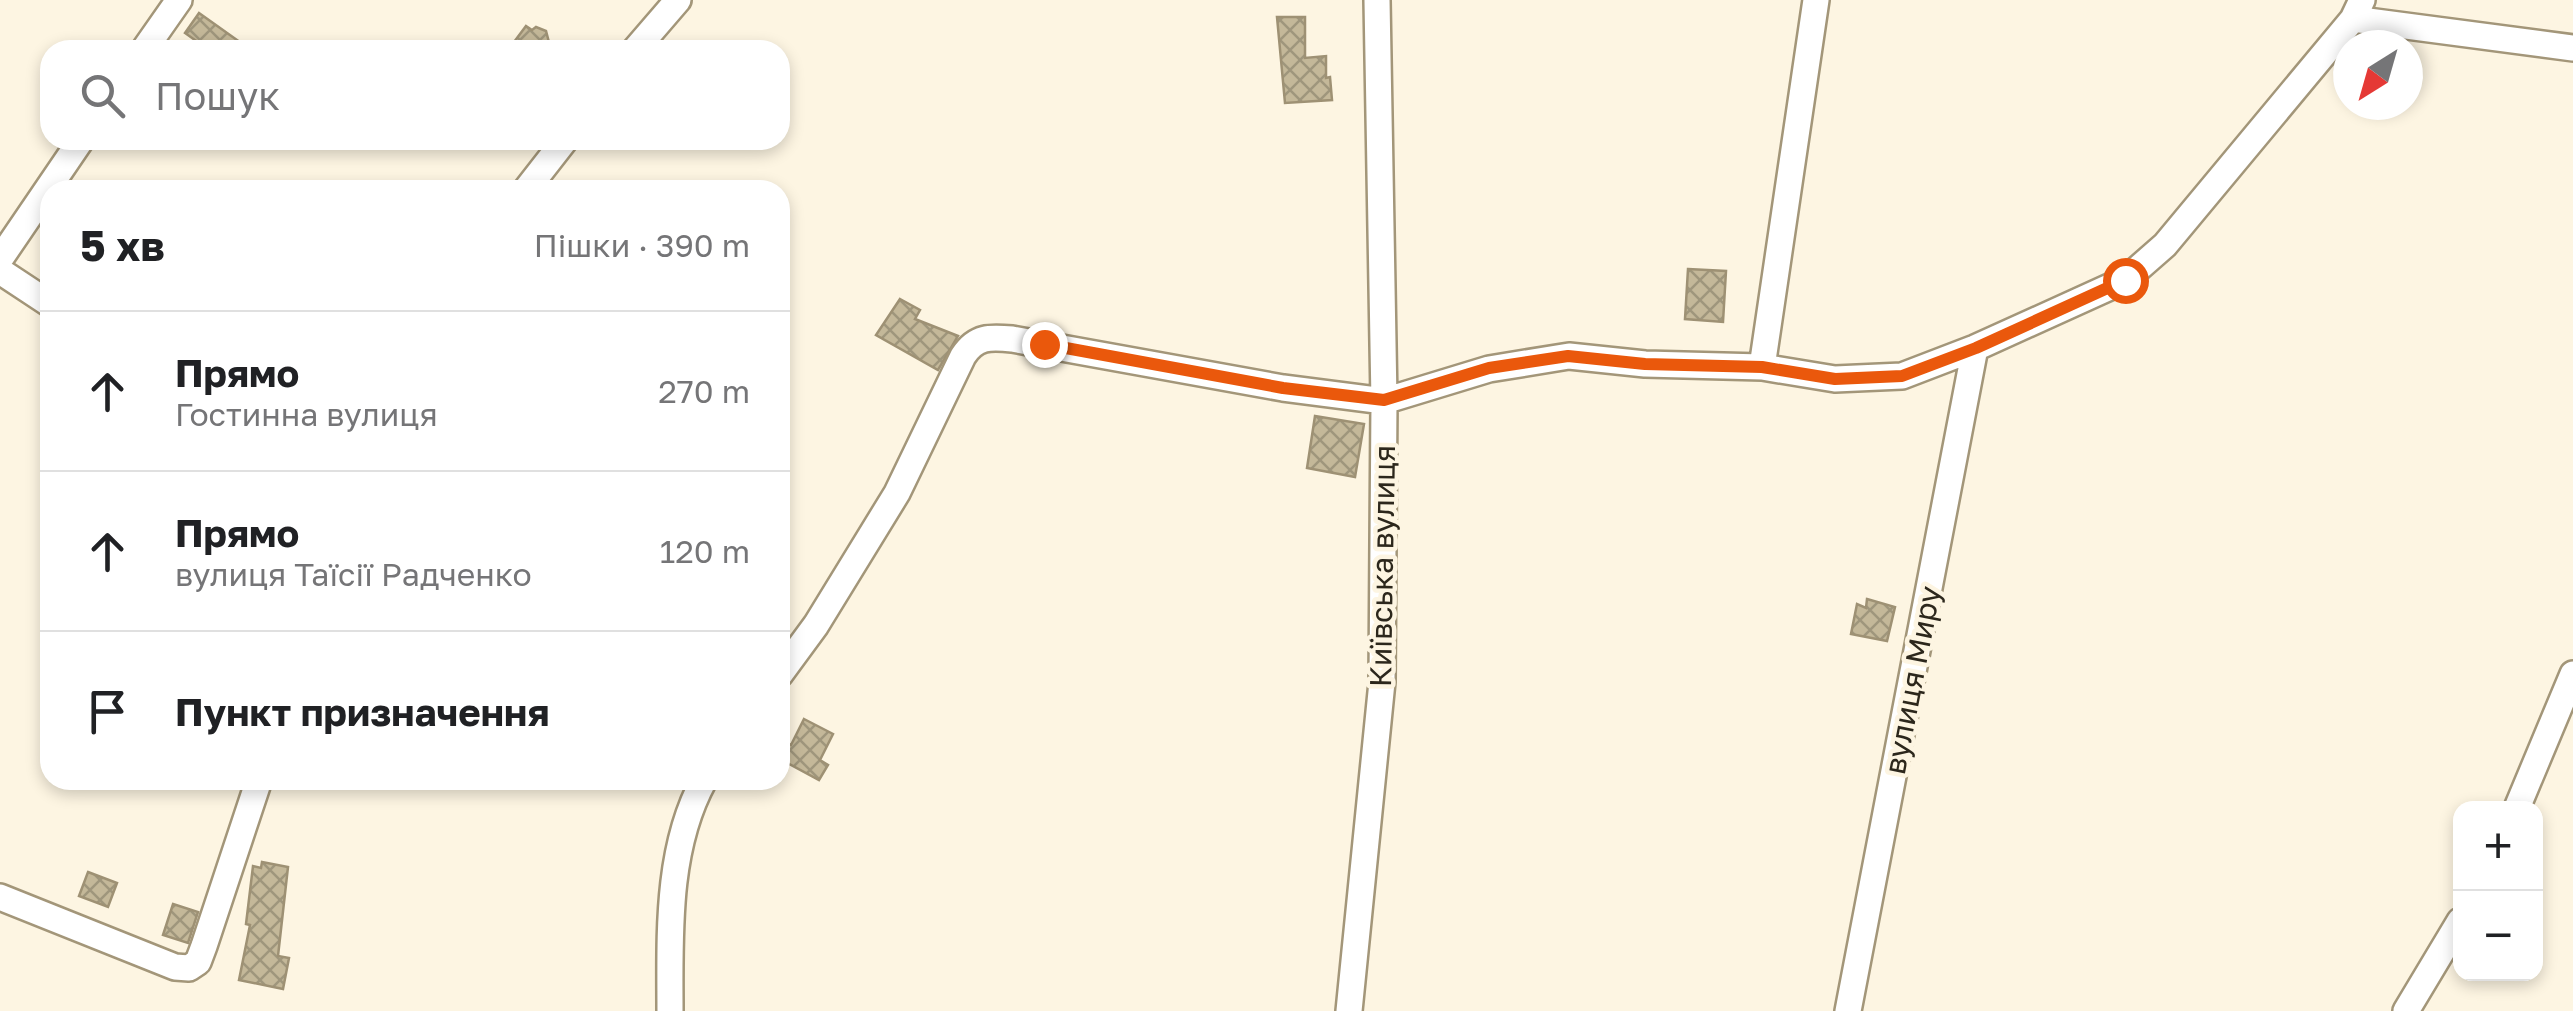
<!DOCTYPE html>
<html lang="uk">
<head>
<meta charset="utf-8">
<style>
  body { margin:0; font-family:"Golos Text",sans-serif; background:#f2f2f2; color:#202124 }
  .controls { position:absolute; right:30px; bottom:30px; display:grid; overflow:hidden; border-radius:20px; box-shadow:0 5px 15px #0003 }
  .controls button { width:90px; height:90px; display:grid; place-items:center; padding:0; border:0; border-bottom:2px solid #e0e0e0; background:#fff; color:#202124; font:50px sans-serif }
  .compass { position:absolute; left:2333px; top:30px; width:90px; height:90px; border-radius:50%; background:#fff; box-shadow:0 5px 15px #0003; rotate:217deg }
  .stop { position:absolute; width:30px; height:30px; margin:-22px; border:8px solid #ea580c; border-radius:50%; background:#fff }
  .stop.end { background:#ea580c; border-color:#fff; box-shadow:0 2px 10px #0008 }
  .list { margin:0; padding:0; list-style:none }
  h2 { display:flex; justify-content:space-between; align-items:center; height:130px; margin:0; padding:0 40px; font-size:42px }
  h2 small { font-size:32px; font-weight:400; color:#757577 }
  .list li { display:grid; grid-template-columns:65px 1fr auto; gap:30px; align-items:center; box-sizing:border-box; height:160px; padding:0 40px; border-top:2px solid #e0e0e0 }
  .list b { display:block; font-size:38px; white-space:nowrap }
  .list p { margin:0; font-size:32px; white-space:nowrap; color:#757577 }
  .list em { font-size:32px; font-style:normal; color:#757577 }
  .icon { flex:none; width:55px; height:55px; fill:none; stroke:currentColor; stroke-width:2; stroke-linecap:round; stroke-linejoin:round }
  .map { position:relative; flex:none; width:2573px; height:1011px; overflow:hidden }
  .search { position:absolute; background:#fff; box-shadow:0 5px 15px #0003; left:40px; top:40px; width:750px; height:110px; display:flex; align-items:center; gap:25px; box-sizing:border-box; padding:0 35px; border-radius:30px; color:#757577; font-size:38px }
  .panel { position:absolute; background:#fff; box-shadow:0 5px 15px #0003; left:40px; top:180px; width:750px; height:610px; border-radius:30px }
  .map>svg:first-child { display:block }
</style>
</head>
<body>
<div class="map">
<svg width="2573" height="1011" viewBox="0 0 2573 1011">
  <defs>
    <pattern id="building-cross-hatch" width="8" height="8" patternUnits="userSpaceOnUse" patternTransform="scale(2.5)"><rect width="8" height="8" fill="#c4b899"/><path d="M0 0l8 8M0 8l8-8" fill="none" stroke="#9f967c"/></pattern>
  </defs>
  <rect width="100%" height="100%" fill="#fdf5e2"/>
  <path fill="url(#building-cross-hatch)" stroke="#9e9174" stroke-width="2.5" d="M199 13 251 50H209L185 33Z
    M1277 17H1305V58L1326 56V78L1330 77 1332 100 1285 103Z
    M526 26 532 30 536 27 546 31 551 50H508Z
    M1688 269 1726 271 1723 322 1685 319Z
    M900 299 920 310 915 319 958 336 938 370 876 335Z
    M1315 416 1364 424 1355 477 1307 468Z
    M1867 599 1895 607 1887 641 1851 634 1857 604 1866 608Z
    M804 719 833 734 820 760 828 765 819 780 780 759 786 742 791 745Z
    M262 862 288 867 278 956 289 958 283 989 239 980 250 925 246 924 253 866 261 868Z
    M88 872 117 883 108 907 79 896Z
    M173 904 198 912 188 943 163 935Z"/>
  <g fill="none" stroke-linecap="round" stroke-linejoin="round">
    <g stroke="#a39679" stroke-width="30">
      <path id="minor" d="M2353 19 2573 48
        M144 50 179 0
        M635 50 678 0
        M526 190 565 140
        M0 259 81 140
        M0 271 50 304
        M1762 367 1816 0
        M780 674 816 625 897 493 963 356C976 336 990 337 1012 339L1283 388 1384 401 1489 369 1569 356 1645 364 1762 367 1835 379 1902 376 1975 348 2125 280 2165 245 2353 19 2362 0
        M2517 808 2573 674
        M0 897 175 967 189 968 198 962 204 946 259 780
        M670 1011C670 935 666 849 704 780
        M1349 1011 1382 682 1384 401 1377 0
        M1848 1011 1975 348
        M2406 1011 2460 921"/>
    </g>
    <use href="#minor" stroke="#fff" stroke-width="25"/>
  </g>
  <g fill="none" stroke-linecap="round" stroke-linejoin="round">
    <path stroke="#ea580c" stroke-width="12" d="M1044 344 1283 388 1384 400 1489 368 1568 356 1645 364 1762 367 1835 379 1902 376 1976 348 2125 280"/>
  </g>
  <g text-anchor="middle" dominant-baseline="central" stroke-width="9" stroke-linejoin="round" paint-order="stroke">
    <g font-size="30" fill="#2c271c" stroke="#fdf5e2">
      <text transform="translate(1382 566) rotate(-89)">Київська вулиця</text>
      <text transform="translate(1912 680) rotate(-79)">вулиця Миру</text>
    </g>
  </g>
</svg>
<div class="controls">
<button>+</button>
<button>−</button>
</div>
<svg class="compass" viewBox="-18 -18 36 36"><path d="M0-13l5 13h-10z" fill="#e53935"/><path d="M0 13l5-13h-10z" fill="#757577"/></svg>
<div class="stop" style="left:2125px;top:280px"></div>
<div class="stop end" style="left:1044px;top:344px"></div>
<div class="search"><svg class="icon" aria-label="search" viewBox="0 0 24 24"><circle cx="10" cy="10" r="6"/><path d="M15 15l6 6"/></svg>Пошук</div>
<section class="panel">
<h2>5 хв<small>Пішки · 390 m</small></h2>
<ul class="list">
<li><svg class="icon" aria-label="ahead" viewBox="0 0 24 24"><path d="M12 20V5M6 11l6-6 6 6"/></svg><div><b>Прямо</b><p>Гостинна вулиця</p></div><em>270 m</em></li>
<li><svg class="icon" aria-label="ahead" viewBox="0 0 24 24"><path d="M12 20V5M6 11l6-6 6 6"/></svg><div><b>Прямо</b><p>вулиця Таїсії Радченко</p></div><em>120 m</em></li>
<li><svg class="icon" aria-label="arrive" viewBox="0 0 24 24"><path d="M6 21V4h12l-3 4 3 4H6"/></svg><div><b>Пункт призначення</b></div></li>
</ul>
</section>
</div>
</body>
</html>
